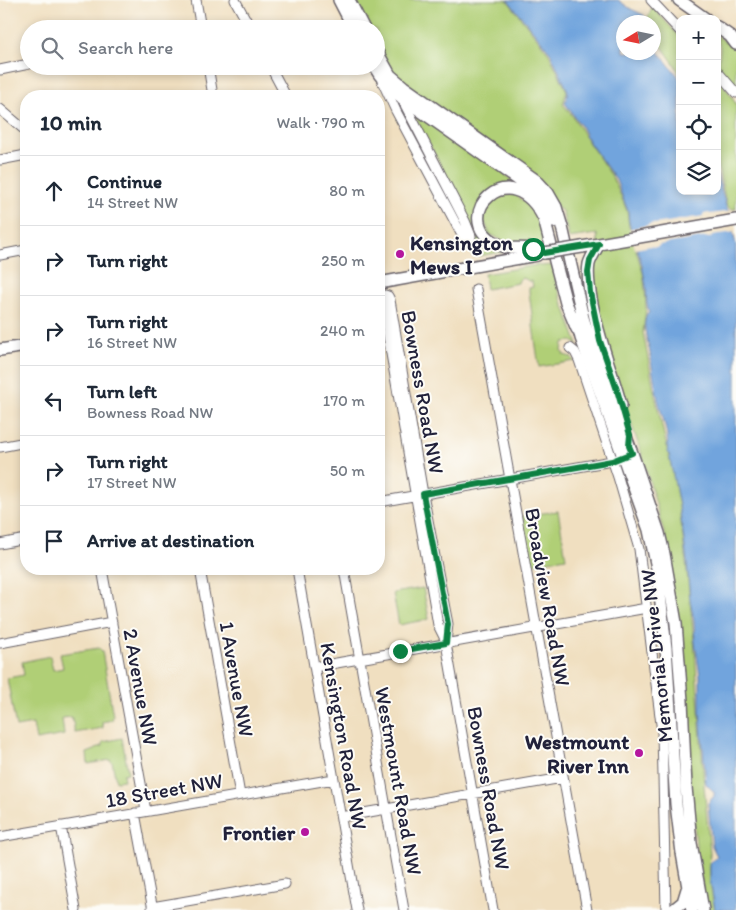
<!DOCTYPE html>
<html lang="en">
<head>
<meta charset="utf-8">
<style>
  body { margin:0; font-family:Itim,sans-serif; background:#f6f6f7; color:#1f2937 }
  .controls { position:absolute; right:15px; top:15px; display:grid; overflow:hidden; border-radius:10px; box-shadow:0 2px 8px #0003 }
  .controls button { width:45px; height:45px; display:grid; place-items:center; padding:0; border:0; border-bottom:1px solid #e0e1e3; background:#fff; color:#1f2937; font:25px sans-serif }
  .compass { position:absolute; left:616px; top:15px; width:45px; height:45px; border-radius:50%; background:#fff; box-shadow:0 2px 8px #0003; rotate:260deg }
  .stop { position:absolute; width:15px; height:15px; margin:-11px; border:4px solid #0b8043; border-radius:50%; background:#fff }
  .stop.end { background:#0b8043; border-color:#fff; box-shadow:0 1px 5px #0008 }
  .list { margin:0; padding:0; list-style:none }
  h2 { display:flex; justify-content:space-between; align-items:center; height:65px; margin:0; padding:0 20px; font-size:21px }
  h2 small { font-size:16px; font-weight:400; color:#747a83 }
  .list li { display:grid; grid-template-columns:32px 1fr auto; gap:15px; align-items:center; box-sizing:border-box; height:70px; padding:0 20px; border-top:1px solid #e0e1e3 }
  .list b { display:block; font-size:19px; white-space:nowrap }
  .list p { margin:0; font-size:16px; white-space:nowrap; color:#747a83 }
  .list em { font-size:16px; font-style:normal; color:#747a83 }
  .icon { flex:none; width:28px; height:28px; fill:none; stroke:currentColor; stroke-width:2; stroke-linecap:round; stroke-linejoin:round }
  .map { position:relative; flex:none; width:736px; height:910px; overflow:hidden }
  .search { position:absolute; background:#fff; box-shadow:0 2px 8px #0003; left:20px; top:20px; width:365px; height:55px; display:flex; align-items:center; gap:12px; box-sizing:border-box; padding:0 18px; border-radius:28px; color:#747a83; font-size:19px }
  .panel { position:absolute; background:#fff; box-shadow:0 2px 8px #0003; left:20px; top:90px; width:365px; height:485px; border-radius:20px }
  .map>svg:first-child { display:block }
</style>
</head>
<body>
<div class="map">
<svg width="736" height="910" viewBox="0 0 736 910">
  <rect width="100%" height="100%" fill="#fdfcf7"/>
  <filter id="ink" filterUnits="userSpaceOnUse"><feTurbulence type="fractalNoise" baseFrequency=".02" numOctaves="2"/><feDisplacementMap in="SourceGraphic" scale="10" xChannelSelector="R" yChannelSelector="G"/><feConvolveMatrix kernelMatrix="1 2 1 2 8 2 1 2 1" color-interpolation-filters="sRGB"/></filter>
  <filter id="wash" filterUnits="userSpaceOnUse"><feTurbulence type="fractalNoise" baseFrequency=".0096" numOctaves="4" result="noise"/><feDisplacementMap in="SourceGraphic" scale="20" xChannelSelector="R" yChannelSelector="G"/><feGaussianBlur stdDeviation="1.12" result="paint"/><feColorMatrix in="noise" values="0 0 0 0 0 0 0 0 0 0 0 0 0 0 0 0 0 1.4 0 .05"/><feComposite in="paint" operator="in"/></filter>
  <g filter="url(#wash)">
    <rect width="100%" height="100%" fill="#f0dfc0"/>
    <path fill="#b0cf76" stroke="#697858" d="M353 0H507L548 52 567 91 563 104 574 118 588 142 611 175 621 196 627 211 629 227 643 273 645 289 646 309 643 332 655 395 672 470 679 507 686 562 695 651 704 785 710 853C708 873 711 891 715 910H706L696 845 668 547 642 455 605 345 591 273 598 246 597 234 569 238 562 211 410 89 392 71 376 44V29H368Z
      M652 7 680 37V76L675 65 654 35V22H646Z
      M717 35 736 50V90L720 70 719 63 720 48Z
      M717 78 726 88 736 104V209H731L727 206 717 165Z
      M412 111 529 191 502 187 475 215 503 252 473 257 469 248 473 247 478 239 468 217Z
      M514 194 535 209 544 237 541 244 536 245 508 242 507 243 490 234 482 216 483 213 496 196Z
      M537 265 541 266 552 265 561 298 578 345 572 341 564 342 563 343 562 351 564 355 571 357 575 361 539 367 533 326V322L529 292V288L533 287 532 281H528L526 279 521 278 519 280 518 283 486 289 484 274Z
      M558 511 566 558 530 564 522 516Z
      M423 588 429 619 399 625 393 593Z
      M99 648 102 651 113 716 112 720 102 722 103 728 75 733 72 717 62 718 64 735 36 740 33 724 16 727 7 678 24 675 22 662 50 656 53 670 63 668 60 654Z
      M122 738 128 773 123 774 124 780 116 781 112 762 110 760 88 764 87 753 95 750 96 748 103 746V742Z"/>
    <path fill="#71a4dd" stroke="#4a638c" d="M508 0H618L631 9 644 15 646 18H640L641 22H624V52H654V44L660 54 678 76 680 82V191H717V175L726 206 728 210 736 245V910H715L710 879V863L717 856 712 846 708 803 714 796V792L706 784 700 712V676L695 642 694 621 690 600 687 561 679 505 669 454 667 453C670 435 662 417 658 400 655 384 652 369 650 353 648 341 640 322 649 312L647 304 646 286 642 265 629 222 628 211 616 180 589 142 581 126 565 103 567 97 568 91 550 52Z"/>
    <path fill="#f0dfc0" d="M731 211 735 232 713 235V237L708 238 706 237 659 245 658 247H653L651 246 635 249 629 229 648 225 649 224 654 223 655 224 703 216V214L709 213 710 214Z"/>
  </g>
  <g filter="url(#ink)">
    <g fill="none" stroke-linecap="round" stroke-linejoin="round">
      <g stroke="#6a646a" stroke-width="11">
        <path id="minor" d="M196 0 201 29
          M235 0 251 29
          M651 0 680 31
          M208 66 213 96
          M270 66 286 96
          M0 70 29 64
          M717 71 736 93
          M382 81 396 111 465 241 468 242 470 241 471 236 465 221 402 99
          M0 109 26 131
          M0 160 26 155
          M0 255 26 250
          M476 289 587 910
          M381 296 385 295 388 296 390 300 423 494 448 624 446 643 493 910
          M381 296 438 625 446 641
          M570 348 575 352 579 360 618 477 639 549 662 732 666 910
          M0 447 26 442
          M379 502 612 461 617 459
          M0 544 26 539
          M102 569 146 811
          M200 569 240 795
          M297 569 357 910
          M344 569 404 910
          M0 643 112 622
          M314 667 647 608
          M135 813 153 910
          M341 817 562 778
          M61 826 76 910
          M0 837 334 779
          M152 907 285 884"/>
      </g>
      <g stroke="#6a646a" stroke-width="14">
        <path id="major" d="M339 0 354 29
          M349 0 364 29
          M679 0 706 19
          M717 27 730 36 736 44
          M376 50 390 75 404 87 537 181 548 193 556 207 562 227 583 318 590 340 632 453 659 533 664 554 676 623 682 701 686 787 691 843 703 910
          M374 66C381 79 391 88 401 97L534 191C544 200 549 210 553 222
          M599 244C596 250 591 257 589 264 587 275 589 287 591 298 597 335 611 369 621 405
          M582 247 736 220
          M544 253C541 252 537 250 533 249 520 247 509 251 496 243 448 217 511 151 544 219L566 303 577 329
          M379 283 537 255
          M577 322 581 338 649 530 657 568 666 648 676 804 682 853 692 910
          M0 350 26 346
          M673 910 683 902 687 889"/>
      </g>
      <use href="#minor" stroke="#fff" stroke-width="9"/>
      <use href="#major" stroke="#fff" stroke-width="11"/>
      <g stroke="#6a646a" stroke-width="14" stroke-linecap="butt">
        <path id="major-bridge" d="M544 253 582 247"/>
      </g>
      <use href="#major-bridge" stroke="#fff" stroke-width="11"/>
    </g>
  </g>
  <g fill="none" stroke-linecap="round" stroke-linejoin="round" filter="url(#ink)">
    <path stroke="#0b8043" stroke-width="6" d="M400 651 446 643 448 624 423 494 612 461 632 453 629 446 630 435 617 390 600 341 590 292 588 272 590 260 599 244 544 253 533 249"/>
  </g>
  <g fill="#b5179e" stroke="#fdfcf7" stroke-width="2">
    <circle cx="400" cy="254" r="5"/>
    <circle cx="639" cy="753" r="5"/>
    <circle cx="305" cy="832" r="5"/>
  </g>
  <g text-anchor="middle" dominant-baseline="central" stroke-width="4" stroke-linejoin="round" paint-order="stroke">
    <g font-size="21" font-weight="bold" fill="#22223b" stroke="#fdfcf7" text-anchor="end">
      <text x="410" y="242" text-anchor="start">Kensington<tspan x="410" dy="24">Mews I</tspan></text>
      <text x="629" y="741">Westmount<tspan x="629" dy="24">River Inn</tspan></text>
      <text x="295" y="832">Frontier</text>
    </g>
    <g font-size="21" fill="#22223b" stroke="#fdfcf7">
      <text transform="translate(423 392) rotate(80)">Bowness Road NW</text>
      <text transform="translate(548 597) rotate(80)">Broadview Road NW</text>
      <text transform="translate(656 656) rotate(-96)">Memorial Drive NW</text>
      <text transform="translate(237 679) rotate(80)">1 Avenue NW</text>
      <text transform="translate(141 687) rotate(80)">2 Avenue NW</text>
      <text transform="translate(344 736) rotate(80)">Kensington Road NW</text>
      <text transform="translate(399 781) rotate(80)">Westmount Road NW</text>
      <text transform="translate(489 788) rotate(80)">Bowness Road NW</text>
      <text transform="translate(164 790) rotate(-10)">18 Street NW</text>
    </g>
  </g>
</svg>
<div class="controls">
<button>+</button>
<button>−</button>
<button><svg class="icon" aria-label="locate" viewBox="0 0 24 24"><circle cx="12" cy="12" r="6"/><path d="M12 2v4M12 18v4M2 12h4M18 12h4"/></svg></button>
<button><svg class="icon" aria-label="layers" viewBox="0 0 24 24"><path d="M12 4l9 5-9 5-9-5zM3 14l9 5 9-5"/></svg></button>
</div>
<svg class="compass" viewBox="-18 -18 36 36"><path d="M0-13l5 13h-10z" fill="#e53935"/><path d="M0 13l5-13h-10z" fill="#747a83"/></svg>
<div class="stop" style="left:533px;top:249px"></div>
<div class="stop end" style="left:400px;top:651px"></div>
<div class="search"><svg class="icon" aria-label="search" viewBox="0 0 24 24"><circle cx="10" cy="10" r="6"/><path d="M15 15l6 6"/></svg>Search here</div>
<section class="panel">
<h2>10 min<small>Walk · 790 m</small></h2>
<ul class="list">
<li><svg class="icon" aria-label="ahead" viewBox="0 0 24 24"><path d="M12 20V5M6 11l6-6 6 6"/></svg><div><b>Continue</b><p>14 Street NW</p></div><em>80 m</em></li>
<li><svg class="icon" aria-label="right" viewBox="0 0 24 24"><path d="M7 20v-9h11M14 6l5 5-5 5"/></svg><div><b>Turn right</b></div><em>250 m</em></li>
<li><svg class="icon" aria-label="right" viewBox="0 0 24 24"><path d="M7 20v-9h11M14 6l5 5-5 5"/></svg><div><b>Turn right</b><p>16 Street NW</p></div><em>240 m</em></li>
<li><svg class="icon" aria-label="left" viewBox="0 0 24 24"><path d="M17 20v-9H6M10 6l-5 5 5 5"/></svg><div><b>Turn left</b><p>Bowness Road NW</p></div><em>170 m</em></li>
<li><svg class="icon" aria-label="right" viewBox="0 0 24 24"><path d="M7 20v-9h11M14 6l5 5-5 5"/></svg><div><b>Turn right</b><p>17 Street NW</p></div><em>50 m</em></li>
<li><svg class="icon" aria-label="arrive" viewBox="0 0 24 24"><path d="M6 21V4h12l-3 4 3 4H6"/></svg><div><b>Arrive at destination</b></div></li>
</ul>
</section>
</div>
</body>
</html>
